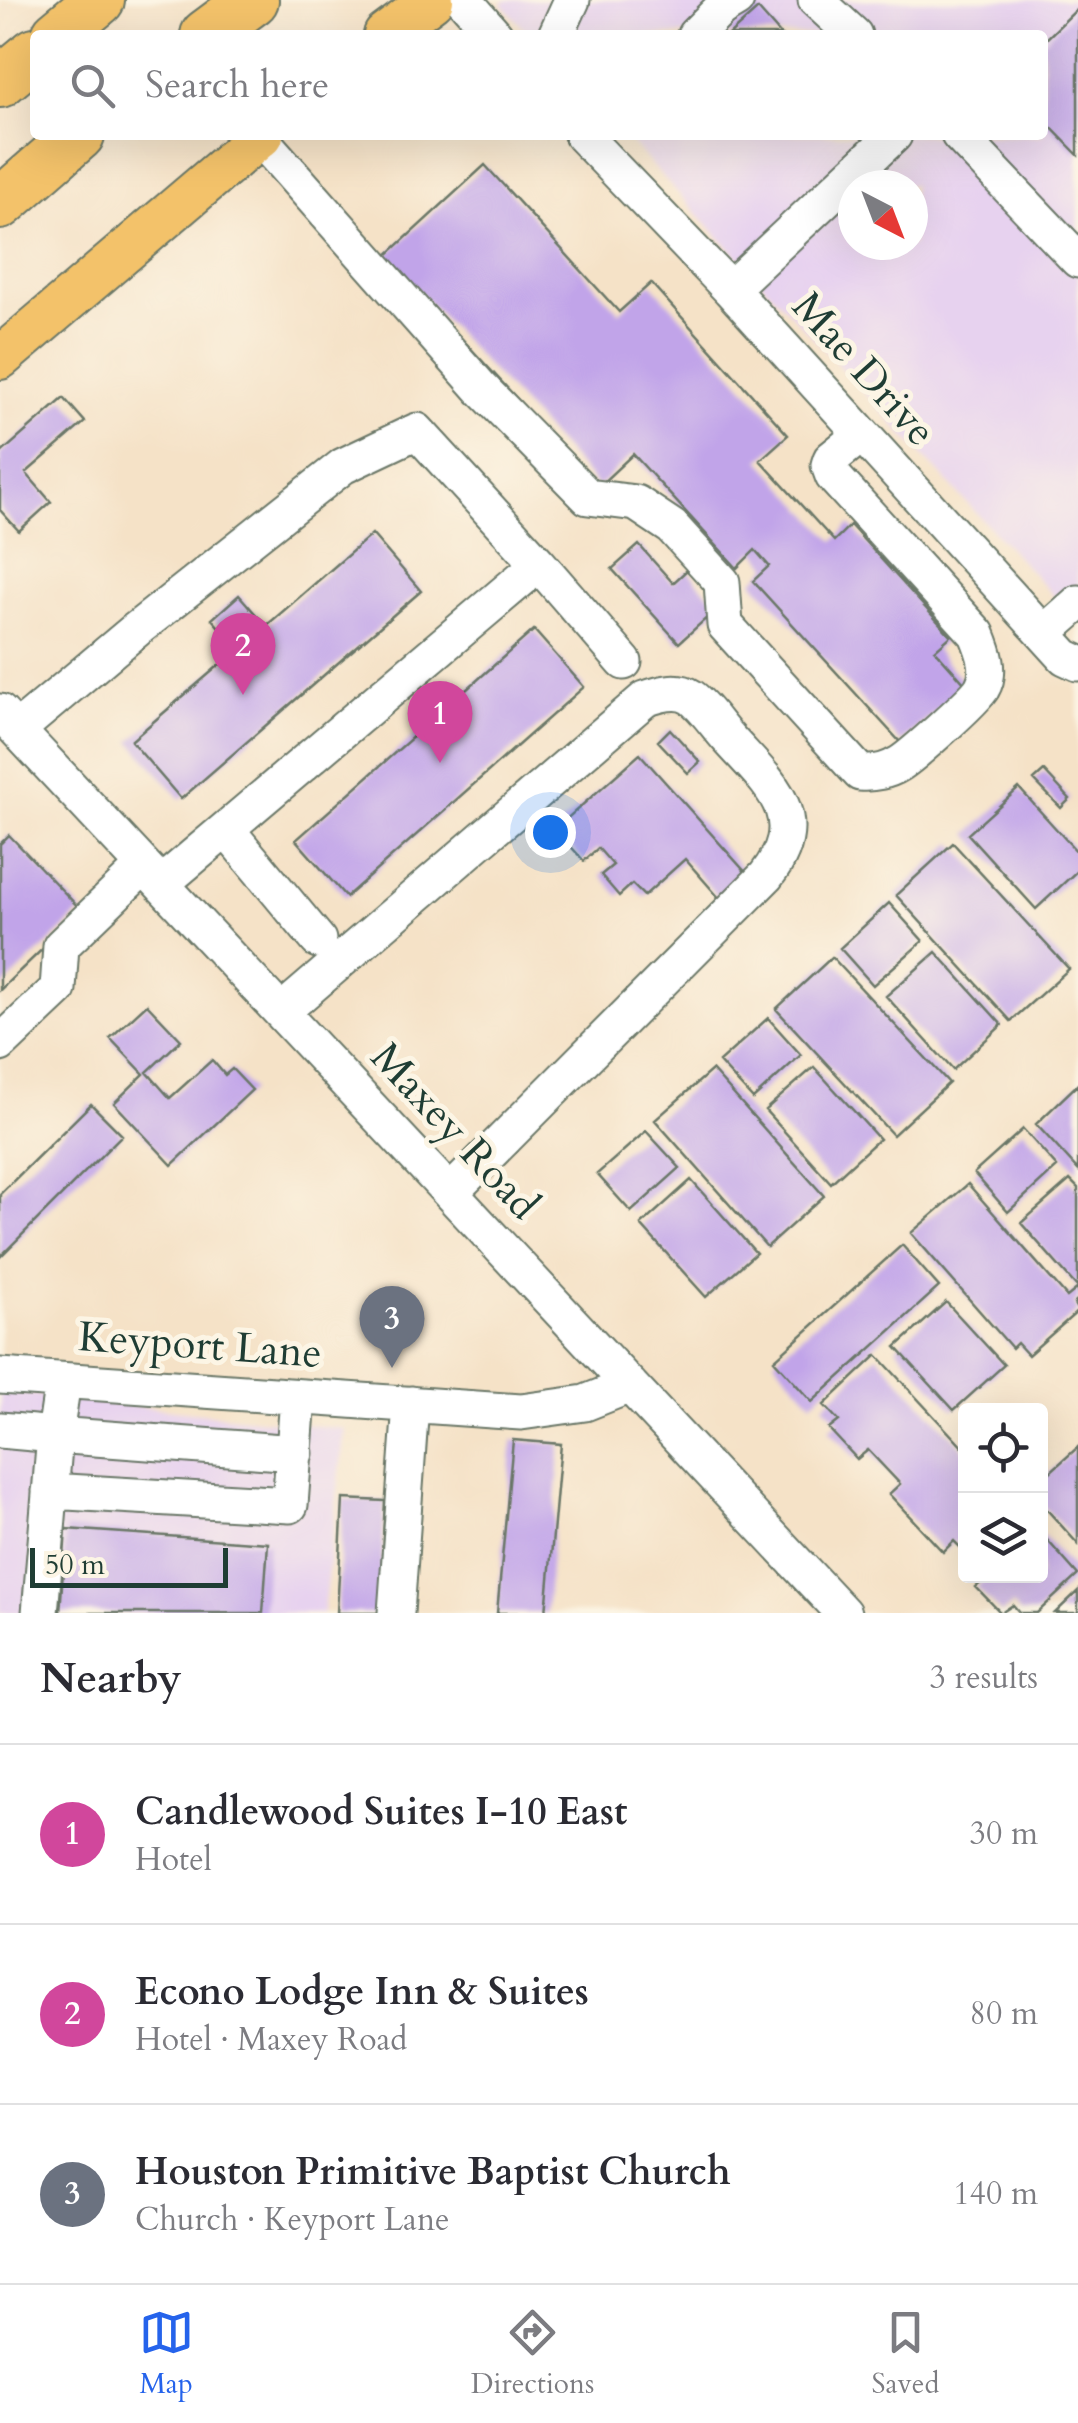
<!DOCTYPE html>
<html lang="en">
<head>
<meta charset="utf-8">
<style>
  body { margin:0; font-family:Cardo,serif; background:#f7f7f7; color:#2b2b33 }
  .controls { position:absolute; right:30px; bottom:30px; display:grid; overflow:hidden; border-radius:10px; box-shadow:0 10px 40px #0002 }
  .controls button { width:90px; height:90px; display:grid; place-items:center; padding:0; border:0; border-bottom:2px solid #e1e1e2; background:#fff; color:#2b2b33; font:50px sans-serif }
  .compass { position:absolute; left:838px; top:170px; width:90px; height:90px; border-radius:50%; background:#fff; box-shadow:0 10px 40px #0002; rotate:138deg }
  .scale { position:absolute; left:30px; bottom:25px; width:198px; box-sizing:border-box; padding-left:10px; border:5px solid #1f3d34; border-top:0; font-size:28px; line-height:35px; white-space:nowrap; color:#1f3d34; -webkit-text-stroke:8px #fcf5e5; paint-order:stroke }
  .you { position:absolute; left:550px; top:832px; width:35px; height:35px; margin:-25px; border:8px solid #fff; border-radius:50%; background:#1a73e8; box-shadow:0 0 0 15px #1a73e833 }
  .badge { display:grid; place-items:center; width:65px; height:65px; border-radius:50%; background:#2563eb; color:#fff; font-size:32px; font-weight:700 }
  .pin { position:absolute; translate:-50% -82px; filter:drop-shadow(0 2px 5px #0008) }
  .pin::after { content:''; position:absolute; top:52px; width:35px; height:30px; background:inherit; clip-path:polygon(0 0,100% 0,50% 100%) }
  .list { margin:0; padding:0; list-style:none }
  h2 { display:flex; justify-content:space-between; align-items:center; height:130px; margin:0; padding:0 40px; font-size:42px }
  h2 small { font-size:32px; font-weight:400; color:#7c7c81 }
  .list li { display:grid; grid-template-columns:65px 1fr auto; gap:30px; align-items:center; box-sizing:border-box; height:180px; padding:0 40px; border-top:2px solid #e1e1e2 }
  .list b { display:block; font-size:38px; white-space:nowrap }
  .list p { margin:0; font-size:32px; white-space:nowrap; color:#7c7c81 }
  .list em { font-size:32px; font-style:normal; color:#7c7c81 }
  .icon { flex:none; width:55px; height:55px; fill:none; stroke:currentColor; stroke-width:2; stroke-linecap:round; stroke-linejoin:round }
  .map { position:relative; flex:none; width:1078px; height:1613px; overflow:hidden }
  .search { position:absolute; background:#fff; box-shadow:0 10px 40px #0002; left:30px; right:30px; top:30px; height:110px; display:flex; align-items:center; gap:25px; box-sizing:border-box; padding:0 35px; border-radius:10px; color:#7c7c81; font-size:38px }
  .sheet { height:670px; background:#fff }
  nav { display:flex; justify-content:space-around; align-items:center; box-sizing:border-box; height:140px; border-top:2px solid #e1e1e2; background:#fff; font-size:28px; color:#7c7c81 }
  nav a { display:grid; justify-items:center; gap:5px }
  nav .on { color:#2563eb }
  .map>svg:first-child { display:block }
</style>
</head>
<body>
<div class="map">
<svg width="1078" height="1613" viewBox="0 0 1078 1613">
  <rect width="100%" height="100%" fill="#fcf5e5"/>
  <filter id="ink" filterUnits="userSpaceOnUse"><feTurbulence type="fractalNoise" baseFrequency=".01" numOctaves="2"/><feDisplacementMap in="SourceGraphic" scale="20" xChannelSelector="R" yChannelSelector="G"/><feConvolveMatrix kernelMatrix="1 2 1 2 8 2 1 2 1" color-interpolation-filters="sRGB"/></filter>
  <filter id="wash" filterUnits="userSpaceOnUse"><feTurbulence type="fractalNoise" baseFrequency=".0048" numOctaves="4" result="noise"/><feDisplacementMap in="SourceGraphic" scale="40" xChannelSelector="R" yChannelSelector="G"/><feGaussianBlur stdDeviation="2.25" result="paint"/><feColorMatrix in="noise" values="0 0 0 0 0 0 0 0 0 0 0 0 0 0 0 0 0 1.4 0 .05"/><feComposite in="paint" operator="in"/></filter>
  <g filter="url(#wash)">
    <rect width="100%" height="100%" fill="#f5e2c7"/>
    <path fill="#e7d2ef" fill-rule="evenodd" d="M507 0H1078V622L624 135H1043V35H530L501 3ZM853 185H913V245H853Z
      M0 1391 345 1429 323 1613H0Z"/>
    <g id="blocks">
      <path fill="#c1a4e9" d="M1078 8V155L1043 119V42Z
        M758 9 781 35H729Z
        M485 165 619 312 651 283 788 435 760 460 834 541 850 525 951 636 935 650 965 684 901 743 753 581 769 566 755 550 737 568 633 454 598 487 386 256Z
        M64 398 85 422 26 473 51 502 19 531 0 510V454Z
        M372 534 421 591 181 799 131 741 238 649 212 619 239 595 266 626Z
        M639 545 673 583 687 570 720 606 679 643 612 569Z
        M534 630 584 687 346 897 296 840Z
        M670 729 700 762 688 773 658 741Z
        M640 754 748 875 721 900 685 859 644 896 632 884 619 896 601 875 613 865 598 848 584 861 555 829Z
        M1044 771 1070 799 1061 808 1034 780Z
        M1019 788 1078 853V870L1036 909 968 834Z
        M9 835 82 911 0 990V844Z
        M953 843 1069 969 1011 1021 896 895Z
        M889 903 923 941 873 985 840 948Z
        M936 952 1002 1025 953 1070 886 996Z
        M832 957 949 1083 893 1135 776 1009Z
        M147 1004 181 1040 147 1072 170 1098 212 1060 225 1075 232 1069 252 1090 172 1165 114 1103 144 1074 110 1038Z
        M768 1018 801 1055 753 1099 719 1062Z
        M814 1067 879 1139 831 1183 765 1110Z
        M712 1070 824 1196 767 1247 655 1120Z
        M1078 1084V1170L1036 1124Z
        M91 1104 122 1135 0 1257V1194Z
        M1023 1129 1057 1167 1008 1212 974 1173Z
        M646 1131 680 1168 631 1212 597 1174Z
        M691 1180 756 1253 706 1297 641 1225Z
        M1070 1180 1078 1188V1288L1021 1223Z
        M968 1184 1067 1297 1078 1288V1300L1074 1304 1078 1311 1028 1355 1017 1343 1012 1348 911 1233Z
        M902 1245 939 1287 812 1402 774 1360Z
        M946 1302 1004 1365 954 1410 896 1347Z
        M877 1355 966 1451V1553L954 1541 943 1552 889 1494 900 1484 868 1450 857 1459 829 1429 839 1421 824 1405Z
        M513 1440 561 1444 546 1613H497Z
        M1078 1447V1544L1040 1502V1481Z
        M343 1499 385 1501 379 1613H337Z
        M66 1529 268 1543 263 1613H60Z
        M1040 1532 1078 1575 1037 1613H1020L1013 1605 1001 1613 976 1587 989 1576H1040Z
        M1078 1591V1613H1055Z"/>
    </g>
  </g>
  <g filter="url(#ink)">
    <use href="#blocks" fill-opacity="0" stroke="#6a7767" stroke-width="2.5"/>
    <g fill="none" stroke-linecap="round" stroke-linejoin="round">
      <g stroke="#6a7767" stroke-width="39">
        <path id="minor" d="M464 0 495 35
          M816 0 854 35
          M556 35 572 0
          M695 35 721 9 736 0
          M582 135 730 289 1065 657 1078 663
          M959 135 1078 260
          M259 137 481 388 588 497 636 503 672 527 722 582 725 625 860 773C873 774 888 771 899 764 910 758 976 699 982 688 992 671 984 651 977 634L833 476 829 465 831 459 862 434
          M730 289 894 135
          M1044 633 1078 603
          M0 712 843 1613
          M17 730 137 629 343 466 417 431 539 564
          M226 829 318 940
          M161 884 539 564 624 662
          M281 1012 645 699C659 694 677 688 691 697 704 706 717 726 728 738 768 783 813 816 766 876L450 1193
          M0 1044 58 989 61 946 144 866
          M0 1376 521 1412 585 1403 630 1385
          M63 1381 55 1435 295 1453
          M0 1430 55 1435 40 1613
          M50 1491 290 1505 298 1397
          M396 1613 411 1404"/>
      </g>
      <g stroke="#6a7767" stroke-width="46">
        <path id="major" d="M385 35 432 0
          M0 358 262 135"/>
      </g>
      <g stroke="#6a7767" stroke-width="54">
        <path id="highway" d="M57 35 99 0
          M206 35 253 0
          M0 82 35 53
          M0 204 79 135"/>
      </g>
      <use href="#minor" stroke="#fff" stroke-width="35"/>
      <use href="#major" stroke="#f3c26a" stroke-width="42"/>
      <use href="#highway" stroke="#f3c26a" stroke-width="50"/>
    </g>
  </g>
  <g text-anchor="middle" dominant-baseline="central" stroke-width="10" stroke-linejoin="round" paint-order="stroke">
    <g font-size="42" fill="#1f3d34" stroke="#fcf5e5">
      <text transform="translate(864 369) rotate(48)">Mae Drive</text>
      <text transform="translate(455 1131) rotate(47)">Maxey Road</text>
      <text transform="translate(200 1345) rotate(4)">Keyport Lane</text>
    </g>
  </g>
</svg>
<div class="controls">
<button><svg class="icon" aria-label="locate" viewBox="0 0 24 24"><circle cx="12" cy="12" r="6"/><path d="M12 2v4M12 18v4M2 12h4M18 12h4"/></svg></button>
<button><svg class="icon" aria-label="layers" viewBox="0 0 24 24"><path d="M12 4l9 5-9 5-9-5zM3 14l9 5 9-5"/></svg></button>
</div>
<svg class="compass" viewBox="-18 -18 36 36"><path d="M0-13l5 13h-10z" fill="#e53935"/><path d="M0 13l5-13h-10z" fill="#7c7c81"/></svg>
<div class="scale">50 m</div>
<div class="you"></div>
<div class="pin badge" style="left:440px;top:763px;background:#d1479c">1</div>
<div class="pin badge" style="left:243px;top:695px;background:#d1479c">2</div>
<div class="pin badge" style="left:392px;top:1368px;background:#6b7280">3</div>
<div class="search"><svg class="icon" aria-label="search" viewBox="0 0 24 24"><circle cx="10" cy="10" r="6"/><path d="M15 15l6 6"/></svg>Search here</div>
</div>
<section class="sheet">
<h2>Nearby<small>3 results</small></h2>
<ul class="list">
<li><span class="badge" style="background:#d1479c">1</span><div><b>Candlewood Suites I-10 East</b><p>Hotel</p></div><em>30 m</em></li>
<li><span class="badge" style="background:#d1479c">2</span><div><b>Econo Lodge Inn &amp; Suites</b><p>Hotel · Maxey Road</p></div><em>80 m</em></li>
<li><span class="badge" style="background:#6b7280">3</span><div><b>Houston Primitive Baptist Church</b><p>Church · Keyport Lane</p></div><em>140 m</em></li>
</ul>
</section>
<nav>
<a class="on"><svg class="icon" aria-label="map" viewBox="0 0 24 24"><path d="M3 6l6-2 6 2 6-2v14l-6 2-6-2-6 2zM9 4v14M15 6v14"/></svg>Map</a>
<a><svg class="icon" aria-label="directions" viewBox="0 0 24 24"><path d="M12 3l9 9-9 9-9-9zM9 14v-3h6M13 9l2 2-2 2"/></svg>Directions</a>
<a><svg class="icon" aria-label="saved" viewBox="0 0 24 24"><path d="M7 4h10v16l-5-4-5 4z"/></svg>Saved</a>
</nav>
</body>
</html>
